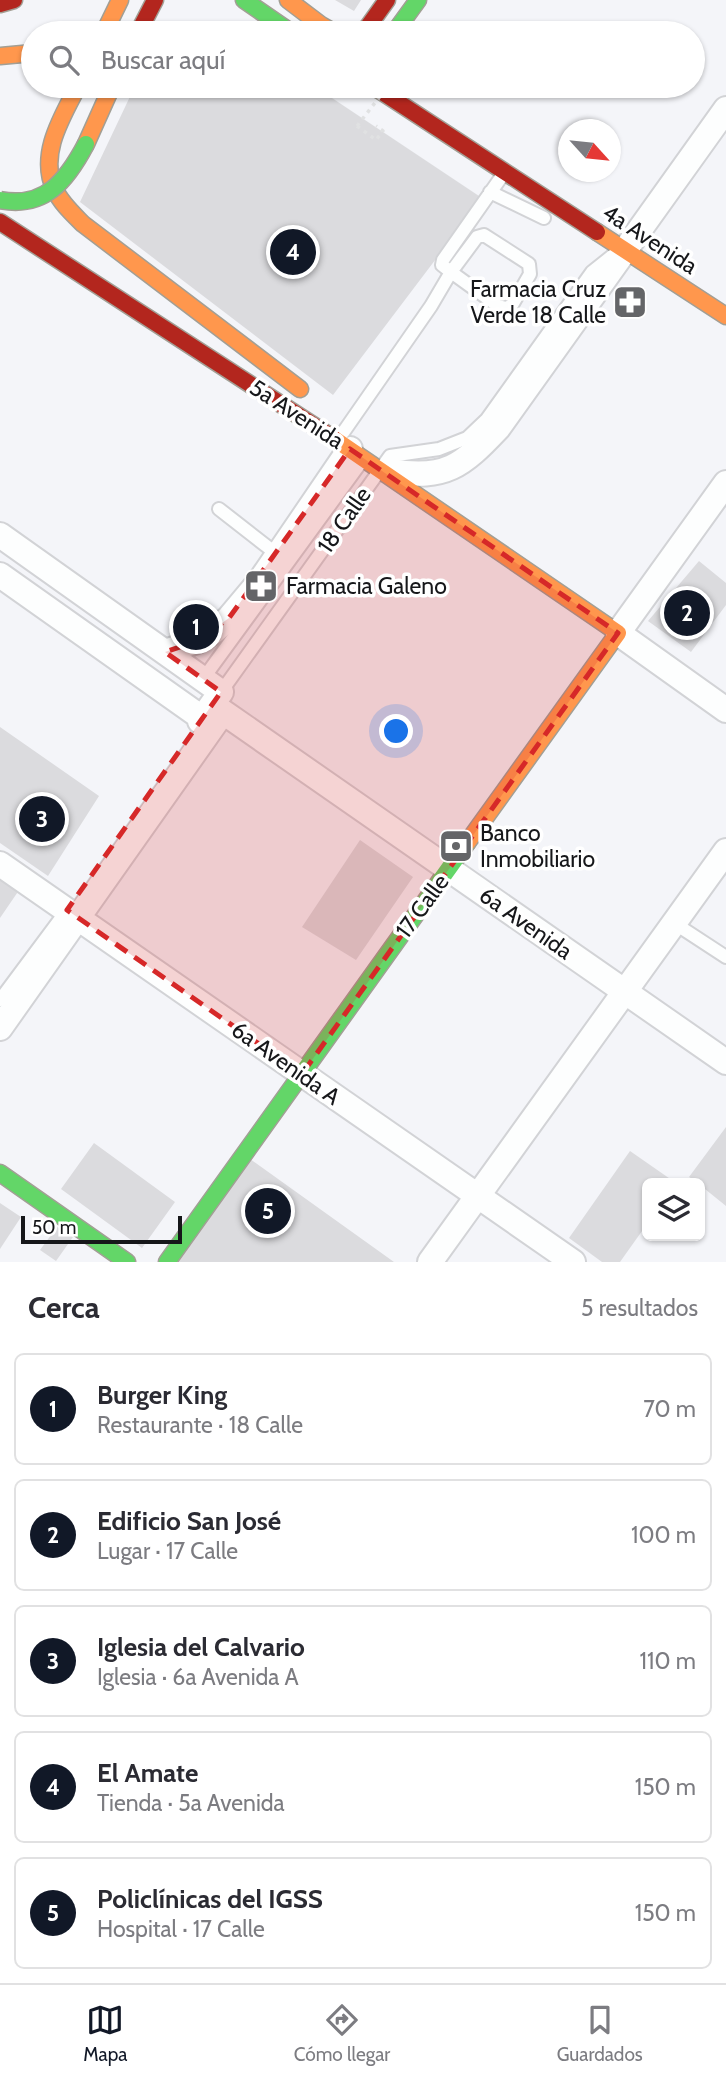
<!DOCTYPE html>
<html lang="es">
<head>
<meta charset="utf-8">
<style>
  body { margin:0; font-family:Cabin,sans-serif; background:#f7f7f7; color:#2b2b33 }
  .controls { position:absolute; right:21px; bottom:21px; display:grid; overflow:hidden; border-radius:10px; box-shadow:0 2px 5px #0004 }
  .controls button { width:63px; height:63px; display:grid; place-items:center; padding:0; border:0; border-bottom:2px solid #e1e1e2; background:#fff; color:#2b2b33; font:35px sans-serif }
  .compass { position:absolute; left:558px; top:119px; width:63px; height:63px; border-radius:50%; background:#fff; box-shadow:0 2px 5px #0004; rotate:117deg }
  .scale { position:absolute; left:21px; bottom:18px; width:161px; box-sizing:border-box; padding-left:7px; border:4px solid #16171a; border-top:0; font-size:19px; line-height:24px; white-space:nowrap; color:#16171a; -webkit-text-stroke:5px #fff; paint-order:stroke }
  .you { position:absolute; left:397px; top:732px; width:24px; height:24px; margin:-18px; border:5px solid #fff; border-radius:50%; background:#1a73e8; box-shadow:0 0 0 10px #1a73e833 }
  .badge { display:grid; place-items:center; width:46px; height:46px; border-radius:50%; background:#111827; color:#fff; font-size:23px; font-weight:700 }
  .pin { position:absolute; translate:-50% -50%; border:4px solid #fff; box-shadow:0 2px 7px #0006 }
  .list { margin:0; padding:0; list-style:none }
  h2 { display:flex; justify-content:space-between; align-items:center; height:91px; margin:0; padding:0 28px; font-size:30px }
  h2 small { font-size:23px; font-weight:400; color:#7c7c81 }
  .list li { display:grid; grid-template-columns:46px 1fr auto; gap:21px; align-items:center; box-sizing:border-box; height:112px; margin:0 14px 14px; padding:0 14px; border:2px solid #e1e1e2; border-radius:10px }
  .list b { display:block; font-size:26px; white-space:nowrap }
  .list p { margin:0; font-size:23px; white-space:nowrap; color:#7c7c81 }
  .list em { font-size:23px; font-style:normal; color:#7c7c81 }
  .icon { flex:none; width:38px; height:38px; fill:none; stroke:currentColor; stroke-width:2; stroke-linecap:round; stroke-linejoin:round }
  .map { position:relative; flex:none; width:726px; height:1262px; overflow:hidden }
  .search { position:absolute; background:#fff; box-shadow:0 2px 5px #0004; left:21px; right:21px; top:21px; height:77px; display:flex; align-items:center; gap:18px; box-sizing:border-box; padding:0 24px; border-radius:38px; color:#7c7c81; font-size:26px }
  .sheet { height:721px; background:#fff }
  nav { display:flex; justify-content:space-around; align-items:center; box-sizing:border-box; height:98px; border-top:2px solid #e1e1e2; background:#fff; font-size:19px; color:#7c7c81 }
  nav a { display:grid; justify-items:center; gap:4px }
  nav .on { color:#111827 }
  .map>svg:first-child { display:block }
</style>
</head>
<body>
<div class="map">
<svg width="726" height="1262" viewBox="0 0 726 1262">
  <rect width="100%" height="100%" fill="#f4f5f9"/>
  <path fill="#dbdbde" d="M335 0H361L354 11Z
    M135 86H181L329 96 482 198 333 395 80 202Z
    M699 561 726 583V605L691 652 648 621Z
    M0 727 99 796 48 876 0 843Z
    M360 840 413 877 356 960 302 927Z
    M0 862 26 880 0 918Z
    M726 1127V1206L700 1185V1183L689 1177Z
    M94 1143 175 1202 142 1248 61 1189Z
    M630 1151 676 1183H647V1224L620 1262H602L569 1238Z
    M250 1159 394 1262H177Z
    M0 1203 21 1217 0 1249Z
    M57 1227 73 1237 56 1261 40 1250Z"/>
  <g fill="none" stroke-linecap="round" stroke-linejoin="round">
    <g stroke="#d2d3d6" stroke-width="16">
      <path id="lane" d="M490 192 544 218
        M484 235 529 264 530 274 512 305 506 308 498 306 451 272 477 237Z
        M340 437 431 306 451 272 442 265 443 260 502 176
        M219 509 278 555
        M203 679 362 461
        M221 692 390 456 439 449 467 438 487 419 592 272 612 256
        M674 923 726 957
        M0 1000 67 910"/>
    </g>
    <g stroke="#d2d3d6" stroke-width="28">
      <path id="street" d="M391 471C446 480 462 466 498 428L726 109
        M726 483 618 633 726 710
        M0 535 221 692 200 721
        M0 575 202 718
        M165 652 197 641 213 632 229 618 260 581 350 449
        M0 864 573 1262
        M0 1028 223 712 726 1062
        M430 1262 726 851"/>
    </g>
    <g stroke="#a29f95" stroke-width="19">
      <path id="fast" d="M244 0 292 33
        M394 33 418 0
        M0 1173 127 1262
        M167 1262 467 843"/>
    </g>
    <g stroke="#a29f95" stroke-width="19">
      <path id="slow" d="M288 0 321 25 335 33
        M104 33 120 0
        M0 56 33 53
        M78 86C62 117 38 155 55 190 61 203 73 214 83 224L300 389
        M86 144 112 86
        M597 232 726 316
        M333 438 618 633 467 843"/>
    </g>
    <g stroke="#a29f95" stroke-width="19">
      <path id="jam" d="M0 4 14 0
        M138 33 155 0
        M357 33 367 28 387 0
        M373 86 597 232
        M0 222 333 438"/>
    </g>
    <path stroke="#e0e1e2" stroke-width="3.5" stroke-dasharray="3.5 5" stroke-linecap="butt" d="M357 126 376 140 383 131 376 126"/>
    <use href="#lane" stroke="#fdfefe" stroke-width="12"/>
    <use href="#street" stroke="#fdfefe" stroke-width="24"/>
    <use href="#fast" stroke="#63d668" stroke-width="16"/>
    <use href="#slow" stroke="#ff974d" stroke-width="16"/>
    <use href="#jam" stroke="#b3261e" stroke-width="16"/>
    <g stroke="#a29f95" stroke-width="19" stroke-linecap="butt">
      <path id="fast-bridge" d="M0 200C45 209 67 180 86 144"/>
    </g>
    <path stroke="#e0e1e2" stroke-width="3.5" stroke-dasharray="3.5 5" stroke-linecap="butt" d="M357 126 388 86"/>
    <use href="#fast-bridge" stroke="#63d668" stroke-width="16"/>
  </g>
  <path fill="#d62828" fill-opacity="0.2" stroke="#d62828" stroke-width="5" stroke-dasharray="14 9" stroke-linejoin="round" d="M350 449 618 633 302 1074 67 910 221 692 165 652 197 641 229 618Z"/>
  <defs>
    <g id="pharmacy-square" transform="scale(1.75)"><rect x="-9" y="-9" width="18" height="18" rx="4" fill="#646568" stroke="#fff"/><path d="M-2-6h4v4h4v4h-4v4h-4v-4h-4v-4h4Z" fill="#fff"/></g>
    <g id="bank-square" transform="scale(1.75)"><rect x="-9" y="-9" width="18" height="18" rx="4" fill="#646568" stroke="#fff"/><path d="M-6-4H6V4H-6ZM0-2.3a2.3 2.3 0 1 0 0 4.6a2.3 2.3 0 1 0 0-4.6Z" fill="#fff"/></g>
  </defs>
  <g fill-rule="evenodd">
    <use href="#pharmacy-square" x="630" y="302"/>
    <use href="#pharmacy-square" x="261" y="586"/>
    <use href="#bank-square" x="456" y="846"/>
  </g>
  <g text-anchor="middle" dominant-baseline="central" stroke-width="7" stroke-linejoin="round" paint-order="stroke">
    <g font-size="23" fill="#16171a" stroke="#fff">
      <text transform="translate(650 239) rotate(33)">4a Avenida</text>
      <text transform="translate(297 414) rotate(33)">5a Avenida</text>
      <text transform="translate(344 520) rotate(-55)">18 Calle</text>
      <text transform="translate(422 906) rotate(-54)">17 Calle</text>
      <text transform="translate(526 923) rotate(35)">6a Avenida</text>
      <text transform="translate(286 1063) rotate(35)">6a Avenida A</text>
    </g>
    <g font-size="23" fill="#16171a" stroke="#fff" text-anchor="start">
      <text x="606" y="289" text-anchor="end">Farmacia Cruz<tspan x="606" dy="26">Verde 18 Calle</tspan></text>
      <text x="286" y="586">Farmacia Galeno</text>
      <text x="480" y="833">Banco<tspan x="480" dy="26">Inmobiliario</tspan></text>
    </g>
  </g>
</svg>
<div class="controls">
<button><svg class="icon" aria-label="layers" viewBox="0 0 24 24"><path d="M12 4l9 5-9 5-9-5zM3 14l9 5 9-5"/></svg></button>
</div>
<svg class="compass" viewBox="-18 -18 36 36"><path d="M0-13l5 13h-10z" fill="#e53935"/><path d="M0 13l5-13h-10z" fill="#7c7c81"/></svg>
<div class="scale">50 m</div>
<div class="you"></div>
<div class="pin badge" style="left:196px;top:627px">1</div>
<div class="pin badge" style="left:687px;top:613px">2</div>
<div class="pin badge" style="left:42px;top:819px">3</div>
<div class="pin badge" style="left:293px;top:252px">4</div>
<div class="pin badge" style="left:268px;top:1211px">5</div>
<div class="search"><svg class="icon" aria-label="search" viewBox="0 0 24 24"><circle cx="10" cy="10" r="6"/><path d="M15 15l6 6"/></svg>Buscar aquí</div>
</div>
<section class="sheet">
<h2>Cerca<small>5 resultados</small></h2>
<ul class="list">
<li><span class="badge">1</span><div><b>Burger King</b><p>Restaurante · 18 Calle</p></div><em>70 m</em></li>
<li><span class="badge">2</span><div><b>Edificio San José</b><p>Lugar · 17 Calle</p></div><em>100 m</em></li>
<li><span class="badge">3</span><div><b>Iglesia del Calvario</b><p>Iglesia · 6a Avenida A</p></div><em>110 m</em></li>
<li><span class="badge">4</span><div><b>El Amate</b><p>Tienda · 5a Avenida</p></div><em>150 m</em></li>
<li><span class="badge">5</span><div><b>Policlínicas del IGSS</b><p>Hospital · 17 Calle</p></div><em>150 m</em></li>
</ul>
</section>
<nav>
<a class="on"><svg class="icon" aria-label="map" viewBox="0 0 24 24"><path d="M3 6l6-2 6 2 6-2v14l-6 2-6-2-6 2zM9 4v14M15 6v14"/></svg>Mapa</a>
<a><svg class="icon" aria-label="directions" viewBox="0 0 24 24"><path d="M12 3l9 9-9 9-9-9zM9 14v-3h6M13 9l2 2-2 2"/></svg>Cómo llegar</a>
<a><svg class="icon" aria-label="saved" viewBox="0 0 24 24"><path d="M7 4h10v16l-5-4-5 4z"/></svg>Guardados</a>
</nav>
</body>
</html>
